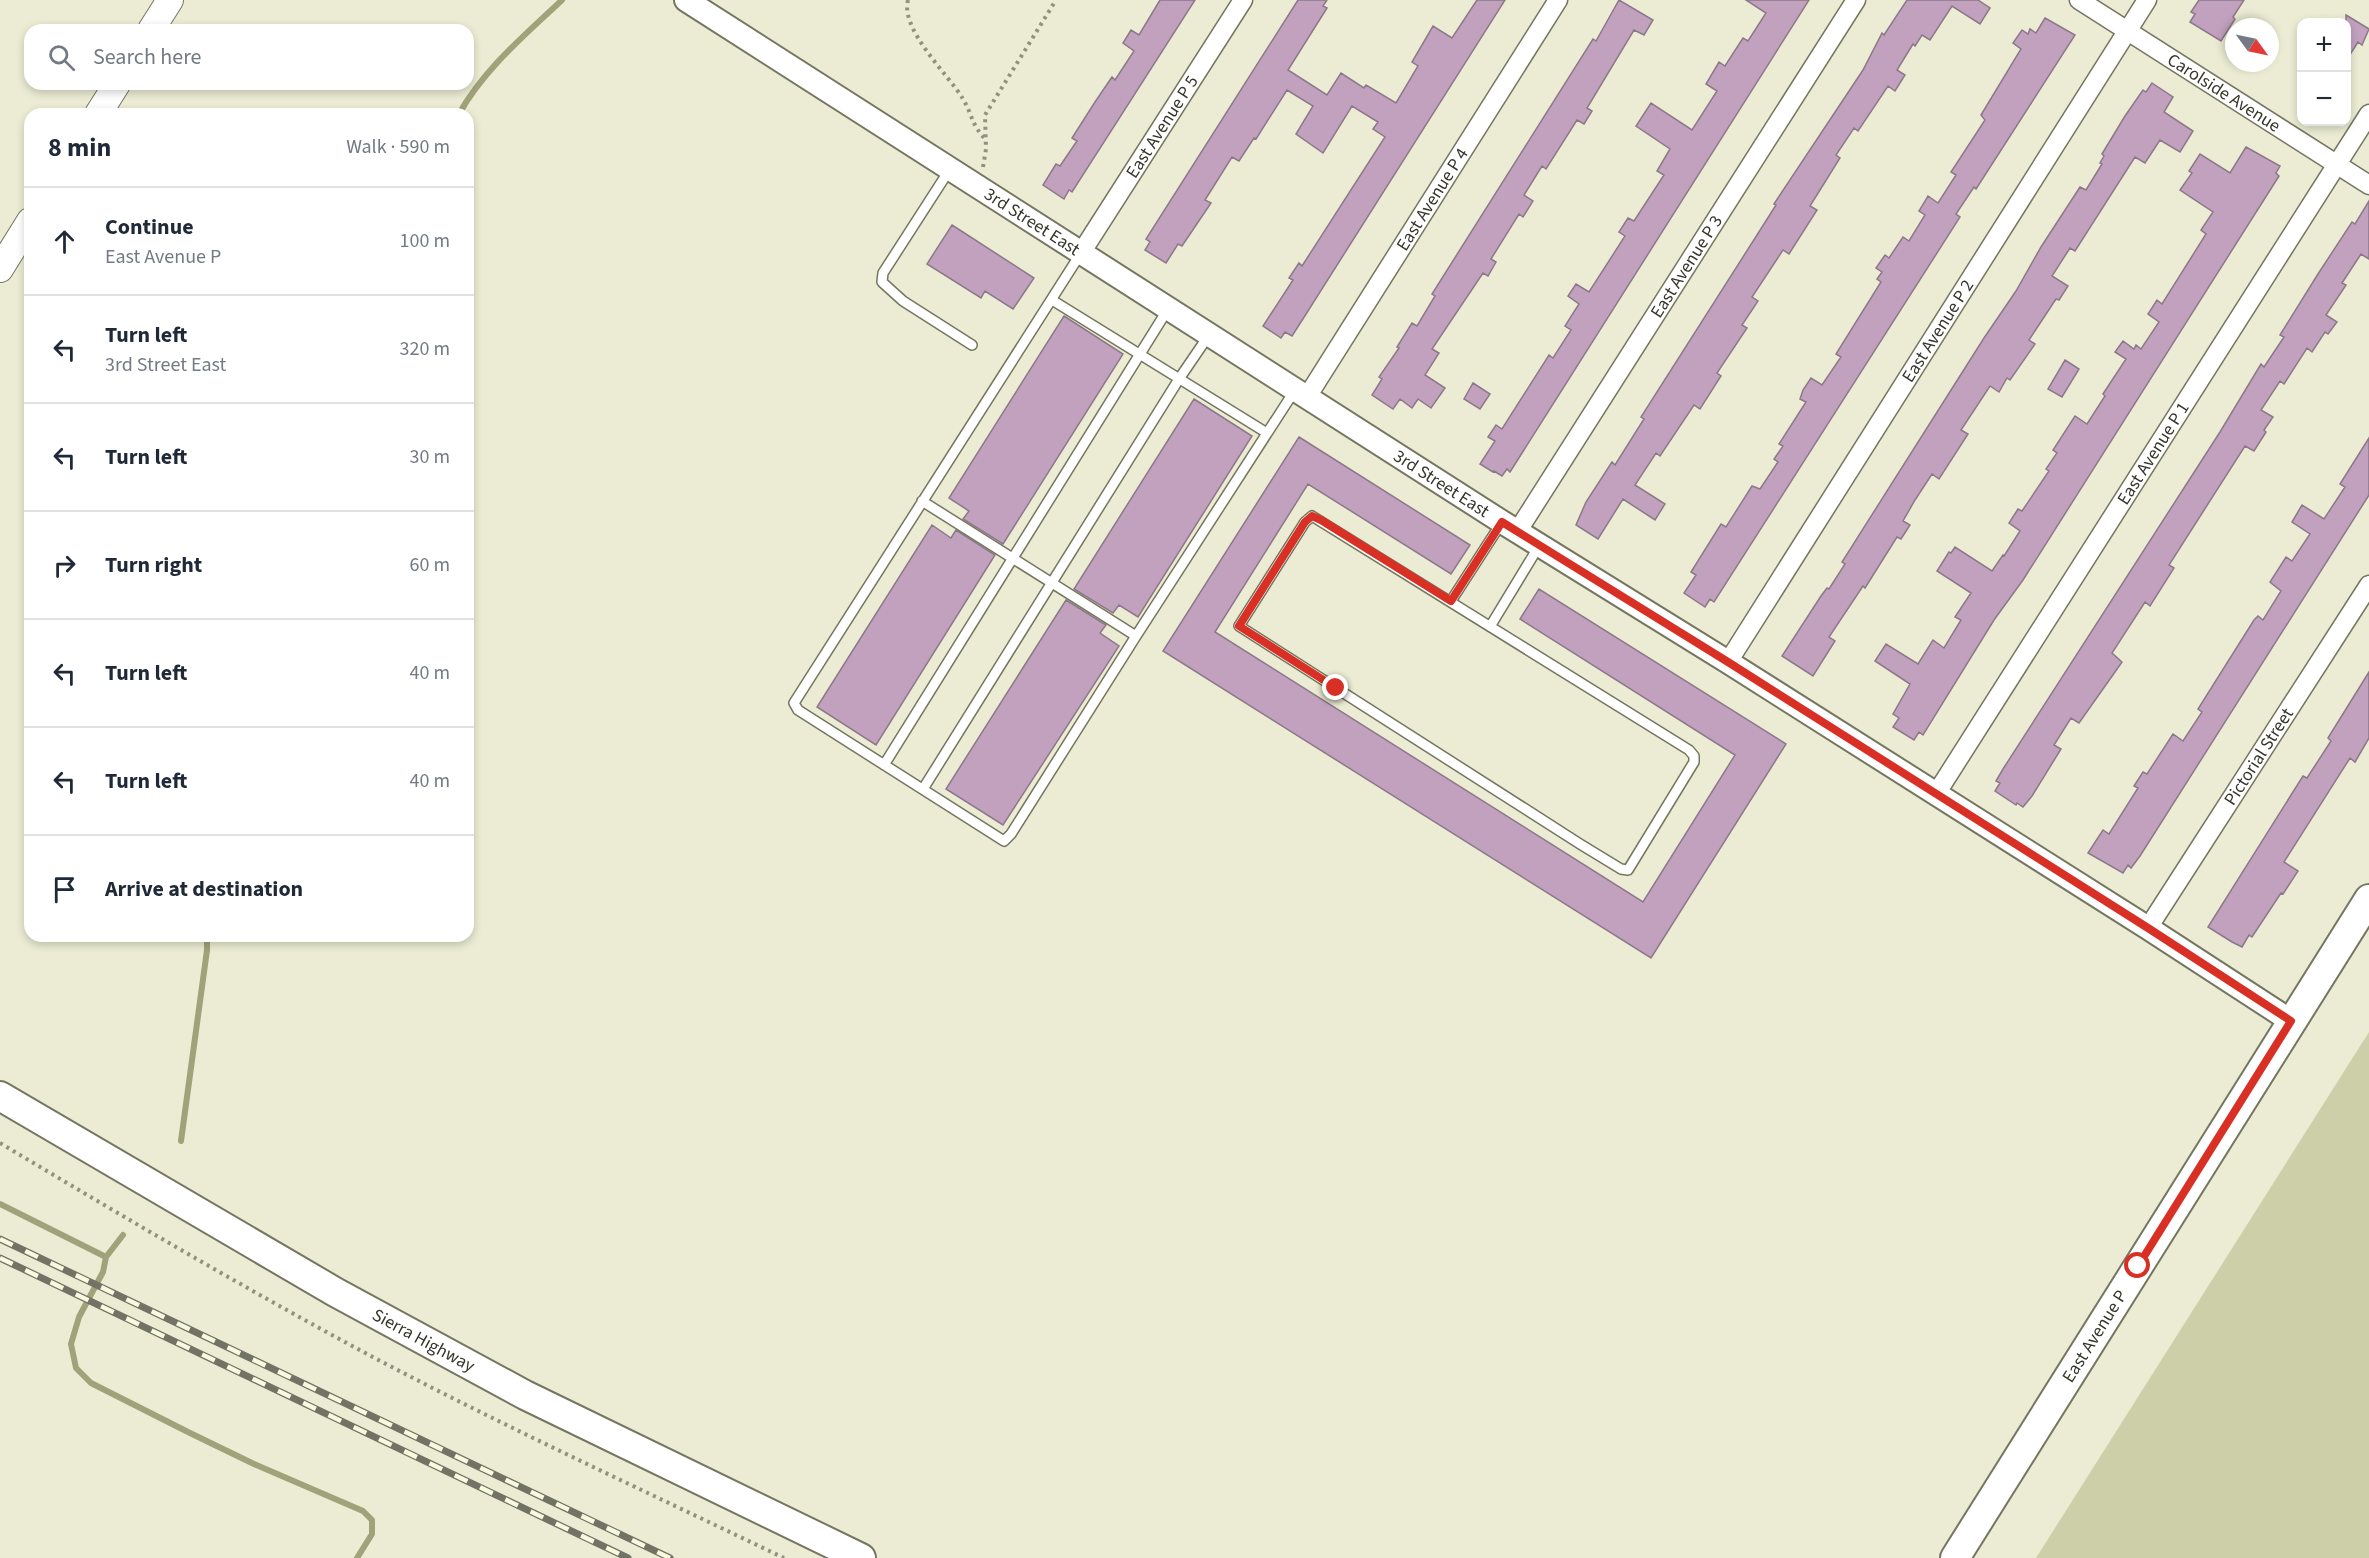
<!DOCTYPE html>
<html lang="en">
<head>
<meta charset="utf-8">
<style>
  body { margin:0; font-family:"Source Sans 3",sans-serif; background:#f2f2f3; color:#1f2937 }
  .controls { position:absolute; right:18px; top:18px; display:grid; overflow:hidden; border-radius:12px; box-shadow:0 3px 9px #0003 }
  .controls button { width:54px; height:54px; display:grid; place-items:center; padding:0; border:0; border-bottom:2px solid #e0e1e3; background:#fff; color:#1f2937; font:30px sans-serif }
  .compass { position:absolute; left:2225px; top:18px; width:54px; height:54px; border-radius:50%; background:#fff; box-shadow:0 3px 9px #0003; rotate:123deg }
  .stop { position:absolute; width:18px; height:18px; margin:-14px; border:4px solid #d93025; border-radius:50%; background:#fff }
  .stop.end { background:#d93025; border-color:#fff; box-shadow:0 2px 6px #0008 }
  .list { margin:0; padding:0; list-style:none }
  h2 { display:flex; justify-content:space-between; align-items:center; height:78px; margin:0; padding:0 24px; font-size:26px }
  h2 small { font-size:20px; font-weight:400; color:#747a83 }
  .list li { display:grid; grid-template-columns:39px 1fr auto; gap:18px; align-items:center; box-sizing:border-box; height:108px; padding:0 24px; border-top:2px solid #e0e1e3 }
  .list b { display:block; font-size:22px; white-space:nowrap }
  .list p { margin:0; font-size:20px; white-space:nowrap; color:#747a83 }
  .list em { font-size:20px; font-style:normal; color:#747a83 }
  .icon { flex:none; width:33px; height:33px; fill:none; stroke:currentColor; stroke-width:2; stroke-linecap:round; stroke-linejoin:round }
  .map { position:relative; flex:none; width:2369px; height:1558px; overflow:hidden }
  .search { position:absolute; background:#fff; box-shadow:0 3px 9px #0003; left:24px; top:24px; width:450px; height:66px; display:flex; align-items:center; gap:15px; box-sizing:border-box; padding:0 21px; border-radius:18px; color:#747a83; font-size:22px }
  .panel { position:absolute; background:#fff; box-shadow:0 3px 9px #0003; left:24px; top:108px; width:450px; height:834px; border-radius:18px }
  .map>svg:first-child { display:block }
</style>
</head>
<body>
<div class="map">
<svg width="2369" height="1558" viewBox="0 0 2369 1558">
  <rect width="100%" height="100%" fill="#ebecd3"/>
  <path fill="#cdcfa9" d="M2369 1032V1558H2036Z"/>
  <g fill="none" stroke-linecap="round" stroke-linejoin="round">
    <path stroke="#a0a279" stroke-width="6" d="M459 114C484 69 525 35 562 0
      M181 1141 207 950V936
      M0 1204 106 1257
      M123 1235 106 1257 103 1272 79 1317 71 1344 76 1368 91 1383 190 1433 254 1464 363 1511 372 1520V1534L357 1558"/>
  </g>
  <path fill="#c2a1bf" stroke="#8b7889" stroke-width="1.5" d="M1160 0H1195L1072 192 1069 190 1064 199 1043 185 1056 164 1060 166 1077 141 1072 138 1095 102 1112 77 1115 80 1134 51 1123 43 1131 30 1139 35Z
    M1298 0H1327L1323 6 1327 8 1288 70 1327 95 1341 73 1364 88 1366 85 1396 103 1418 66 1412 62 1433 26 1452 38 1477 0H1505L1301 322 1292 336 1285 332 1281 338 1263 326 1293 280 1289 278 1299 263 1302 266 1385 137 1373 129 1378 122 1352 106 1323 153 1296 134 1313 106 1287 90 1256 139 1254 138 1239 161 1232 157 1205 200 1211 203 1182 246 1178 244 1166 263 1145 250 1150 242 1146 239Z
    M1619 0 1653 20 1644 35 1634 30 1587 108 1592 111 1584 124 1577 120 1546 169 1542 166 1524 195 1533 201 1523 217 1519 214 1491 259 1496 262 1488 276 1483 273 1432 349 1439 353 1425 375 1445 388 1431 408 1418 399 1412 408 1400 399 1393 409 1372 395 1382 379 1379 377 1399 348 1397 347 1412 323 1417 326 1435 296 1432 294 1593 39 1596 41Z
    M1746 0H1809L1510 472 1507 469 1502 476 1494 471 1493 472 1480 464 1495 441 1488 437 1496 425 1502 429 1549 355 1553 358 1571 330 1565 326 1579 304 1568 296 1576 284 1589 292 1625 236 1619 232 1628 218 1634 221 1664 175 1657 171 1670 149 1636 126 1651 103 1692 130 1717 91 1706 84 1719 62 1725 66 1743 38 1748 41 1766 13Z
    M1907 0H1978L1990 8 1980 24 1952 6 1930 40 1922 35 1915 46 1913 44 1897 70 1905 75 1895 91 1888 86 1858 131 1854 128 1836 155 1840 158 1810 206 1817 210 1789 254 1783 250 1752 297 1758 301 1742 325 1747 328 1717 373 1721 376 1700 409 1694 405 1660 456 1656 453 1635 485 1665 504 1655 520 1623 499 1598 539 1576 525 1586 502 1612 462 1615 465 1644 419 1641 417 1757 235 1776 205 1774 204 1863 70 1882 33 1884 35Z
    M2199 0H2244L2233 17 2235 19 2221 41 2190 22 2195 14 2191 12Z
    M2346 15 2369 29 2362 45 2358 42 2346 61Z
    M2045 18 2075 35 1976 189 1974 187 1956 214 1960 217 1714 602 1710 599 1705 607 1684 593 1696 575 1691 572 1721 524 1726 527 1752 486 1760 489 1778 462 1774 459 1783 446 1779 444 1806 402 1800 399 1803 390 1811 378 1822 385 1841 357 1836 354 1881 282 1877 279 1882 272 1876 268 1885 255 1889 258 1903 237 1909 241 1925 215 1919 211 1928 196 1938 203 1956 175 1951 172 1985 120 1981 115 2021 49 2013 43 2022 30 2028 34 2030 29 2036 33Z
    M2152 83 2173 97 2164 112 2193 131 2180 152 2160 140 2145 163 2135 157 2075 251 2070 248 2052 276 2068 286 2059 300 2056 299 2029 340 2035 344 2010 380 2007 378 1999 392 1990 386 1961 430 1968 434 1939 479 1932 474 1915 500 1903 521 1910 525 1901 539 1897 537 1865 588 1863 586 1829 637 1835 641 1813 676 1782 656 1821 596 1827 588 1829 589 1845 564 1842 562 1984 338 2016 291 2041 247 2080 187 2086 190 2102 164 2100 163 2104 156 2102 154 2125 116 2143 90 2146 92Z
    M2246 147 2280 166 2276 173 2279 176 2023 580 1994 620 1923 735 1919 732 1914 740 1893 727 1899 718 1893 714 1910 684 1875 661 1886 644 1918 664 1933 640 1944 648 1961 620 1955 617 1971 593 1937 571 1949 552 1951 553 1955 547 1992 571 2003 555 2004 556 2020 531 2009 523 2018 509 2022 511 2049 471 2046 469 2057 453 2053 450 2075 416 2087 424 2105 396 2103 394 2126 359 2115 352 2123 341 2134 349 2136 345 2141 349 2159 322 2148 314 2157 300 2162 304 2206 234 2201 230 2213 212 2180 190 2192 173 2189 171 2200 154 2230 173Z
    M2369 201V259L2361 254 2342 283 2346 285 2326 315 2337 322 2328 334 2325 332 2312 352 2307 348 2284 384 2280 381 2261 410 2273 417 2264 430 2266 432 2254 451 2245 446 2169 565 2174 568 2150 606 2145 602 2112 653 2122 662 2079 723 2071 718 2054 745 2061 749 2032 796 2023 807 2017 803 2016 805 1995 791 2000 783 1996 781 2003 769 2220 432 2261 364 2264 367 2284 337 2280 335 2318 274 2352 222 2355 224Z
    M952 225 1034 278 1013 309 985 291 981 298 927 264Z
    M1064 316 1123 354 1003 544 963 519 969 511 949 498Z
    M2065 360 2079 369 2062 397 2048 389Z
    M1473 383 1490 394 1480 409 1464 399Z
    M1194 399 1252 436 1138 617 1119 605 1113 613 1074 589Z
    M1299 437 1470 545 1451 574 1308 484 1215 632 1643 902 1735 755 1520 619 1539 589 1786 744 1651 958 1163 651Z
    M2369 438V495L2140 856 2131 868 2128 865 2123 873 2088 853 2103 830 2109 834 2138 788 2134 786 2143 772 2147 774 2173 734 2183 741 2202 712 2198 709 2254 620 2258 616 2263 620 2281 591 2270 582 2286 557 2292 561 2310 534 2292 522 2302 505 2324 519 2345 487 2340 484Z
    M932 525 951 538 956 530 995 555 876 745 817 707Z
    M1066 600 1106 625 1100 633 1119 646 1003 825 946 789Z
    M2369 672V738L2355 762 2350 758 2284 862 2298 871 2283 894 2281 893 2252 937 2249 935 2242 947 2232 942 2208 927 2303 776 2307 778 2331 741 2328 738Z"/>
  <g fill="none" stroke-linecap="round" stroke-linejoin="round">
    <g stroke="#75765f" stroke-width="12">
      <path id="service" d="M950 169 883 273 882 282 903 301 972 345
        M1081 253 794 703 798 710 1004 841 1011 834 1136 636 1295 390
        M1052 300 1267 433
        M922 501 1136 636
        M1312 516 1689 750 1694 756V762L1628 870 1621 869 1580 844 1239 626 1305 522Z
        M1451 601 1502 522
        M1491 625 1539 546
        M884 765 1168 309
        M923 789 1179 379 1209 335"/>
    </g>
    <g stroke="#75765f" stroke-width="21">
      <g id="minor">
        <path id="s1" d="M2079 0 2369 185"/>
        <path id="s2" d="M1081 253 1243 0"/>
        <path id="s3" d="M1307 397 1558 0"/>
        <path id="s4" d="M1517 532 1856 0"/>
        <path id="s5" d="M1728 662 2147 0"/>
        <path id="s6" d="M1936 794 2369 114"/>
        <path id="s7" d="M2148 928 2369 585"/>
      </g>
    </g>
    <g stroke="#75765f" stroke-width="26">
      <g id="tertiary">
        <path id="s8" d="M686 0 1502 522 1728 662 2148 928 2291 1021"/>
      </g>
    </g>
    <g stroke="#75765f" stroke-width="28">
      <path id="secondary" d="M151 30 170 0
        M98 114 117 84
        M0 269 30 221"/>
    </g>
    <g stroke="#75765f" stroke-width="32">
      <g id="primary">
        <path id="s9" d="M0 1096 335 1292 525 1395 861 1558"/>
        <path id="s10" d="M1955 1558 2369 899"/>
      </g>
    </g>
    <path stroke="#90917f" stroke-width="4" stroke-dasharray="3 4.5" stroke-linecap="butt" d="M908 0C900 30 949 75 963 99 973 116 971 124 986 140
      M983 167 986 149 985 115 1056 0
      M0 1143C122 1216 244 1288 369 1355 505 1427 645 1491 784 1558"/>
    <use href="#service" stroke="#fff" stroke-width="9"/>
    <use href="#minor" stroke="#fff" stroke-width="18"/>
    <use href="#tertiary" stroke="#fff" stroke-width="22"/>
    <use href="#secondary" stroke="#fff" stroke-width="26"/>
    <use href="#primary" stroke="#fff" stroke-width="28"/>
    <g stroke="#727364" stroke-width="7">
      <path id="rail" d="M0 1239 670 1558
        M0 1258 628 1558"/>
    </g>
    <use href="#rail" stroke="#f8fae0" stroke-width="4.5" stroke-dasharray="14" stroke-linecap="butt"/>
  </g>
  <g fill="none" stroke-linecap="round" stroke-linejoin="round">
    <path stroke="#d93025" stroke-width="8" d="M1336 688 1239 626 1305 522 1312 516 1321 520 1451 601 1502 522 1728 662 2148 928 2291 1021 2138 1266"/>
  </g>
  <g text-anchor="middle" dominant-baseline="central" stroke-width="4.5" stroke-linejoin="round" paint-order="stroke">
    <g font-size="18" fill="#36362c" stroke="#f8fae0">
      <text stroke="none"><textPath href="#s1" startOffset="172">Carolside Avenue</textPath></text>
      <text stroke="none"><textPath href="#s2" startOffset="150">East Avenue P 5</textPath></text>
      <text stroke="none"><textPath href="#s3" startOffset="234">East Avenue P 4</textPath></text>
      <text stroke="none"><textPath href="#s8" startOffset="411">3rd Street East</textPath></text>
      <text stroke="none"><textPath href="#s4" startOffset="315">East Avenue P 3</textPath></text>
      <text stroke="none"><textPath href="#s5" startOffset="392">East Avenue P 2</textPath></text>
      <text stroke="none"><textPath href="#s6" startOffset="404">East Avenue P 1</textPath></text>
      <text stroke="none"><textPath href="#s8" startOffset="897">3rd Street East</textPath></text>
      <text stroke="none"><textPath href="#s7" startOffset="204">Pictorial Street</textPath></text>
      <text stroke="none"><textPath href="#s10" startOffset="262">East Avenue P</textPath></text>
      <text stroke="none"><textPath href="#s9" startOffset="489">Sierra Highway</textPath></text>
    </g>
  </g>
</svg>
<div class="controls">
<button>+</button>
<button>−</button>
</div>
<svg class="compass" viewBox="-18 -18 36 36"><path d="M0-13l5 13h-10z" fill="#e53935"/><path d="M0 13l5-13h-10z" fill="#747a83"/></svg>
<div class="stop" style="left:2138px;top:1266px"></div>
<div class="stop end" style="left:1336px;top:688px"></div>
<div class="search"><svg class="icon" aria-label="search" viewBox="0 0 24 24"><circle cx="10" cy="10" r="6"/><path d="M15 15l6 6"/></svg>Search here</div>
<section class="panel">
<h2>8 min<small>Walk · 590 m</small></h2>
<ul class="list">
<li><svg class="icon" aria-label="ahead" viewBox="0 0 24 24"><path d="M12 20V5M6 11l6-6 6 6"/></svg><div><b>Continue</b><p>East Avenue P</p></div><em>100 m</em></li>
<li><svg class="icon" aria-label="left" viewBox="0 0 24 24"><path d="M17 20v-9H6M10 6l-5 5 5 5"/></svg><div><b>Turn left</b><p>3rd Street East</p></div><em>320 m</em></li>
<li><svg class="icon" aria-label="left" viewBox="0 0 24 24"><path d="M17 20v-9H6M10 6l-5 5 5 5"/></svg><div><b>Turn left</b></div><em>30 m</em></li>
<li><svg class="icon" aria-label="right" viewBox="0 0 24 24"><path d="M7 20v-9h11M14 6l5 5-5 5"/></svg><div><b>Turn right</b></div><em>60 m</em></li>
<li><svg class="icon" aria-label="left" viewBox="0 0 24 24"><path d="M17 20v-9H6M10 6l-5 5 5 5"/></svg><div><b>Turn left</b></div><em>40 m</em></li>
<li><svg class="icon" aria-label="left" viewBox="0 0 24 24"><path d="M17 20v-9H6M10 6l-5 5 5 5"/></svg><div><b>Turn left</b></div><em>40 m</em></li>
<li><svg class="icon" aria-label="arrive" viewBox="0 0 24 24"><path d="M6 21V4h12l-3 4 3 4H6"/></svg><div><b>Arrive at destination</b></div></li>
</ul>
</section>
</div>
</body>
</html>
